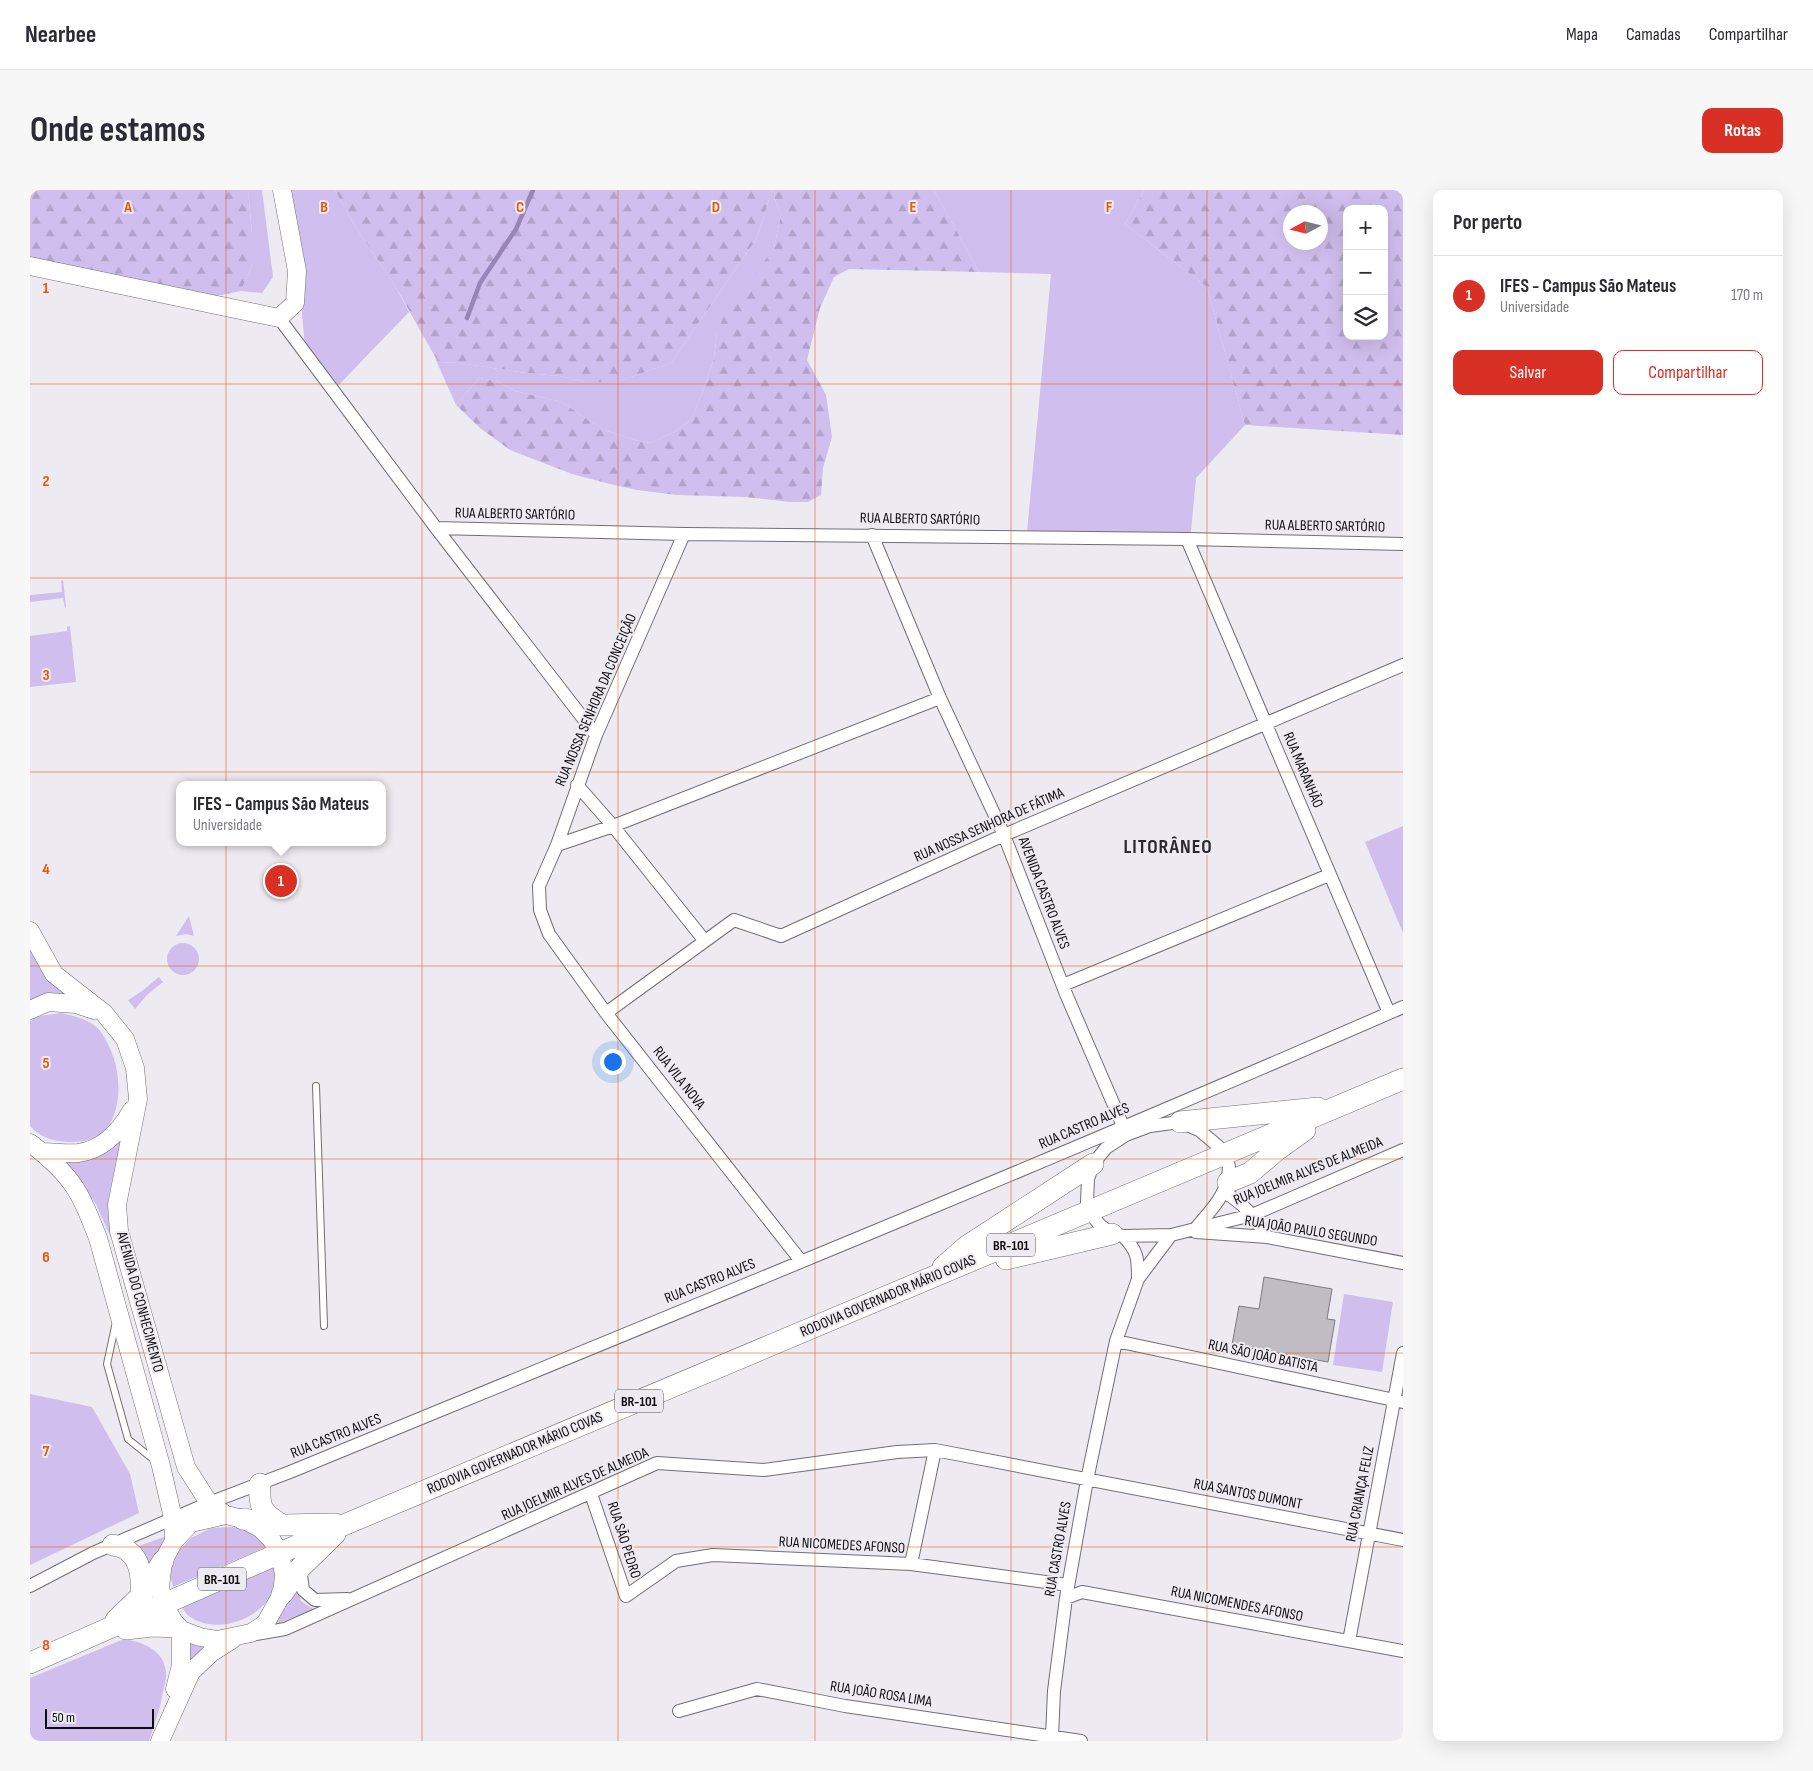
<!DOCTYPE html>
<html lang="pt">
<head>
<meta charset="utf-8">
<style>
  body { margin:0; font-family:"Sofia Sans Condensed",sans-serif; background:#f7f7f7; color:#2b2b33 }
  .controls { position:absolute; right:15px; top:15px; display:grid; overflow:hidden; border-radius:10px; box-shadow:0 5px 20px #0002 }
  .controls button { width:45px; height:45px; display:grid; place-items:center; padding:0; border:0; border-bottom:1px solid #e1e1e2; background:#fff; color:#2b2b33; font:25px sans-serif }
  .compass { position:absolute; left:1253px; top:15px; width:45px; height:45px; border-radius:50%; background:#fff; box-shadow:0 5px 20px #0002; rotate:263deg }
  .scale { position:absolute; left:15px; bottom:12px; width:109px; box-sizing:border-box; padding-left:5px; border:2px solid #0e0e10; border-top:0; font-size:14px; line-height:18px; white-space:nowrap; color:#0e0e10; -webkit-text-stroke:4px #edebf1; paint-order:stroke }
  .you { position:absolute; left:582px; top:871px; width:18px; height:18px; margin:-12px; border:4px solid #fff; border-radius:50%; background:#1a73e8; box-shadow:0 0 0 8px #1a73e833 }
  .badge { display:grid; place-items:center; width:32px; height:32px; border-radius:50%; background:#d93025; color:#fff; font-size:16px; font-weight:700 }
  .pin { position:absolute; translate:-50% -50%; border:2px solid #fff; box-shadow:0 1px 5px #0006 }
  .popup { position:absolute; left:146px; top:591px; width:210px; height:65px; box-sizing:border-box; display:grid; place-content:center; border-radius:10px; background:#fff; filter:drop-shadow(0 1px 4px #0005); font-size:16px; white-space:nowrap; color:#7c7c81 }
  .popup b { font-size:19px; color:#2b2b33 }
  .popup::after { content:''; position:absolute; left:50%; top:100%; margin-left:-10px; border:10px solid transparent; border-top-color:#fff }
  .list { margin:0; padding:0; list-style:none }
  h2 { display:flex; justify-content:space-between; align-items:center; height:65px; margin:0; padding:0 20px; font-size:21px }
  h2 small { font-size:16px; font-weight:400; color:#7c7c81 }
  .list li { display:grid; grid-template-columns:32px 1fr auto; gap:15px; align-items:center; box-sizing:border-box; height:80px; padding:0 20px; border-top:1px solid #e1e1e2 }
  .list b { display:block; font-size:19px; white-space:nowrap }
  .list p { margin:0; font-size:16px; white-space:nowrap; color:#7c7c81 }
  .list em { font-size:16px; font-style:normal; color:#7c7c81 }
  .actions { display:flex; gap:10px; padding:15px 20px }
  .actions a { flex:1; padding:11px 0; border:1px solid #d93025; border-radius:10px; text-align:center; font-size:18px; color:#d93025 }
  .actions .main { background:#d93025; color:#fff }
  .icon { flex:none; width:28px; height:28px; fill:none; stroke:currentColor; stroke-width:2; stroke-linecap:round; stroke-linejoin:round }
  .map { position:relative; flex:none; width:1373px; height:1551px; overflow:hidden; border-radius:10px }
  header { display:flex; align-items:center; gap:30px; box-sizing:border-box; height:70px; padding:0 25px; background:#fff; border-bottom:1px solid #e1e1e2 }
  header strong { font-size:24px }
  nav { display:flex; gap:28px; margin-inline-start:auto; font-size:18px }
  .intro { display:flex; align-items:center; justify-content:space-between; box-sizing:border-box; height:120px; padding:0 30px }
  h1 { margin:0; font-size:35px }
  .button { padding:12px 22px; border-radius:10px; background:#d93025; color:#fff; font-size:18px; font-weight:700 }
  main { display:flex; gap:30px; padding:0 30px }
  aside { flex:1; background:#fff; border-radius:10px; box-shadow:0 5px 20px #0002 }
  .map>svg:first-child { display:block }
</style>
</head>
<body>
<header>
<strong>Nearbee</strong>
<nav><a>Mapa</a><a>Camadas</a><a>Compartilhar</a></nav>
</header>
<div class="intro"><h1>Onde estamos</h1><a class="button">Rotas</a></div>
<main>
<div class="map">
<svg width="1373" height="1551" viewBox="0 0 1373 1551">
  <defs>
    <pattern id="forest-firs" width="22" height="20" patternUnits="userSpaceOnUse" patternTransform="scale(1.25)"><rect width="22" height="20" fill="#d0beee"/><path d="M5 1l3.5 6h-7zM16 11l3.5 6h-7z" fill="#b1a2cb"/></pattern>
  </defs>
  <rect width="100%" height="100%" fill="#edebf1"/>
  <path fill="#d0beee" d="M218 0H232L243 87 232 103 211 101 222 75V44Z
    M261 0H305L323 33 364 94 379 122 301 203 276 168Z
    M742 0H745L744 8 751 25 744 58 687 143 684 168 674 199 661 230 644 242 621 253 605 250 577 241 558 230 532 212 485 201 466 191 449 188 426 215 405 168 408 172 430 173 496 183 530 186 555 192H587L641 173 727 48Z
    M904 0H1114L1095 34 1177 97 1215 235 1166 288 1160 352 996 353 1021 84 949 82Z
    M33 390 36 417 35 418 33 408 0 412V405L32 402 31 391Z
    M40 436 46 492 0 497V446L37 441V437Z
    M1373 636V743L1335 652Z
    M159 726 164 746 156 744 146 746Z
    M137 769a16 16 0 1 1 32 0a16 16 0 1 1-32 0Z
    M0 758C9 781 21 791 41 806L18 804 0 810Z
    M129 787 133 792 117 805 105 819 98 810 112 801Z
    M31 823C45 826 62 830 71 842 89 868 95 906 80 934 78 937 77 941 74 943 62 951 51 952 37 952 22 951 10 947 0 936V831L9 826Z
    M92 945 78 1011 81 1048 66 1014 36 973 74 963Z
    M1314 1104 1363 1112 1352 1182 1303 1175Z
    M0 1204 62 1217 100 1284 109 1323 0 1375Z
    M203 1337 225 1342 238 1356 143 1397 140 1385 145 1365 161 1348 181 1338Z
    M137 1346 119 1378 103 1358Z
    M245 1375C245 1382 248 1393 245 1399 232 1428 190 1445 162 1428 157 1426 154 1420 151 1416Z
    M266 1397 271 1411 283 1419 240 1437 255 1418Z
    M156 1448 178 1455 160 1471Z
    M94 1449C113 1452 134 1460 136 1482 137 1488 134 1496 133 1502 130 1519 125 1534 119 1551H0V1488Z"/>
  <path fill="url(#forest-firs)" fill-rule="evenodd" d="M0 0H218L222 44V75L211 101 186 106 148 105 0 78Z
    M305 0H742L727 48 641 173 587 192H555L530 186 496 183 430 173 408 172 364 94 323 33Z
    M745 0H904L949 82 819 79 804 87 790 118 777 170 796 205 802 247 793 278 791 305 778 312H759L716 307 647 305 607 300 580 294 542 284 480 260 450 238 426 215 449 188 466 191 485 201 532 212 558 230 577 241 605 250 621 253 644 242 661 230 674 199 684 168 687 143 698 115 728 80 744 58 751 25 744 8Z
    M1114 0H1373V245L1215 235 1177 97 1095 34ZM1317 19H1354V146H1317ZM1260 22H1290V52H1260Z"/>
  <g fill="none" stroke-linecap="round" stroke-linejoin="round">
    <path stroke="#9884b6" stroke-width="4.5" d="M437 128 450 93 486 39 503 0"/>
  </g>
  <path fill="#bfbdc3" stroke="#7d7b80" d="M1234 1087 1302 1099 1297 1129 1305 1130 1298 1172 1202 1155 1209 1116 1229 1119Z"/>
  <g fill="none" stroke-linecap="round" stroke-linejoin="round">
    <g stroke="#716f74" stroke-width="8">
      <path id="service" d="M286 896 294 1136
        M86 1132 77 1174 98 1249 124 1270"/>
    </g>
    <g stroke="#716f74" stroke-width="14">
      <path id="minor" d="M249 128 406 338 566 545
        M406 338 654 344 1157 349 1373 354
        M654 344 566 545 527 655 509 696 510 720 519 744 576 823 771 1071
        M842 345 910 508 974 645 1036 804 1096 943
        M1157 349 1359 823
        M547 595 583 636 674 750
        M527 655 583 636 910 508
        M1033 795 1299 685
        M576 823 704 730 751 746 974 645 1373 475
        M1193 1002C1214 1012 1225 1029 1237 1047
        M1166 1038C1183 1017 1198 1005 1199 976L1188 956 1169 940 1150 932 1120 936 1096 945 1076 958 1063 974 1058 989 1057 1012 1059 1022 1070 1035 1082 1044 1093 1046 1141 1045 1222 1025 1373 960
        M1166 1042 1237 1047 1373 1073
        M1093 1046C1108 1061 1108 1069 1108 1089
        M1086 1151 1373 1212
        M561 1304 596 1406 646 1371 683 1365 881 1374 1038 1395
        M881 1374 905 1260
        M270 1378 273 1400 285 1410 318 1409
        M0 1396 63 1363 179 1313 260 1282C632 1129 1004 978 1373 817
        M1036 1408 1052 1402 1373 1461
        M221 1445 255 1439 627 1273 734 1280 867 1262 905 1260 1373 1350
        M1319 1451 1373 1163
        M649 1521 727 1499 815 1516 1051 1551
        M1022 1547 1024 1501 1036 1408 1057 1290 1086 1151 1108 1089 1141 1045"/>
    </g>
    <g stroke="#716f74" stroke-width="19">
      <path id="secondary" d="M0 76 249 128 265 113 267 81 252 0
        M0 741 24 784 74 823 95 849 105 878 108 909 87 1015 89 1041 156 1277 179 1313 196 1325
        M0 820 18 812 46 814 64 820
        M0 953C15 964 35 982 45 998 55 1013 61 1031 68 1048L131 1276 143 1328 144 1351
        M12 962C24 962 37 964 48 963 73 960 90 941 102 920
        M196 1325 213 1329 230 1338 241 1349 250 1363 254 1385 252 1404 235 1434 221 1443 187 1450 170 1447 151 1440 147 1437 134 1415 130 1397 133 1371 144 1351 161 1333Z
        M145 1499 151 1475V1440
        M130 1551 161 1482 181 1463 203 1449"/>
    </g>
    <g stroke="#716f74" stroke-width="22">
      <path id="trunk" d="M1150 932 1288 918
        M1198 992 1220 983 1247 960 1275 940
        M976 1069 1082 1044
        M913 1077 937 1056 1063 974
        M230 1294C229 1318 231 1322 252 1335
        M213 1329 252 1335 305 1334
        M83 1355C88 1356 95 1358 98 1361 112 1371 112 1391 111 1406
        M252 1404 270 1378 305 1344
        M86 1430 111 1406 133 1371
        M96 1439 122 1436 147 1437
        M0 1473 316 1334 1373 889"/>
    </g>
    <use href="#service" stroke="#fff" stroke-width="6"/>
    <use href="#minor" stroke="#fff" stroke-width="12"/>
    <use href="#secondary" stroke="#fff" stroke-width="18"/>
    <use href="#trunk" stroke="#fff" stroke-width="21"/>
  </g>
  <path fill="none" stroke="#e8590c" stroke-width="1" stroke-opacity="0.55" d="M196 0V1551M392 0V1551M588 0V1551M785 0V1551M981 0V1551M1177 0V1551M0 194H1373M0 388H1373M0 582H1373M0 776H1373M0 969H1373M0 1163H1373M0 1357H1373"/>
  <g text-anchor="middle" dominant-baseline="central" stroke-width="4" stroke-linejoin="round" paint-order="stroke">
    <g fill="#edebf1" stroke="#515054" stroke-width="1">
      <rect x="957" y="1043.5" width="48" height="23" rx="4"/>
      <rect x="585" y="1199.5" width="48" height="23" rx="4"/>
      <rect x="168" y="1377.5" width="48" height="23" rx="4"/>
    </g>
    <g font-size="14" font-weight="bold" fill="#0e0e10">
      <text x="981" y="1055">BR-101</text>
      <text x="609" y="1211">BR-101</text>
      <text x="192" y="1389">BR-101</text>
    </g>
    <g font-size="15" fill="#0e0e10" stroke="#edebf1">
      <text transform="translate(485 324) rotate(1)">RUA ALBERTO SARTÓRIO</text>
      <text transform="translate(890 329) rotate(1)">RUA ALBERTO SARTÓRIO</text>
      <text transform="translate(1295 336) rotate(1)">RUA ALBERTO SARTÓRIO</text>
      <text transform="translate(566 510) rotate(-67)">RUA NOSSA SENHORA DA CONCEIÇÃO</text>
      <text transform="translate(1273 580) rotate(67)">RUA MARANHÃO</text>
      <text transform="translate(959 635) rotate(-24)">RUA NOSSA SENHORA DE FÁTIMA</text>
      <text transform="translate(1014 703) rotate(69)">AVENIDA CASTRO ALVES</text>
      <text transform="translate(649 888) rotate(52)">RUA VILA NOVA</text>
      <text transform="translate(1054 936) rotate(-23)">RUA CASTRO ALVES</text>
      <text transform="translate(1278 981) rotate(-22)">RUA JOELMIR ALVES DE ALMEIDA</text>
      <text transform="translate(1281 1041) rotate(9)">RUA JOÃO PAULO SEGUNDO</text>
      <text transform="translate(680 1091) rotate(-22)">RUA CASTRO ALVES</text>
      <text transform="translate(858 1106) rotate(-23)">RODOVIA GOVERNADOR MÁRIO COVAS</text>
      <text transform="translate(110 1112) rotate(75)">AVENIDA DO CONHECIMENTO</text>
      <text transform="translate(1233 1166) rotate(12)">RUA SÃO JOÃO BATISTA</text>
      <text transform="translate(306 1246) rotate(-22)">RUA CASTRO ALVES</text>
      <text transform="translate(485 1263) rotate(-23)">RODOVIA GOVERNADOR MÁRIO COVAS</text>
      <text transform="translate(545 1294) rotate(-24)">RUA JOELMIR ALVES DE ALMEIDA</text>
      <text transform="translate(1218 1304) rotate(11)">RUA SANTOS DUMONT</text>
      <text transform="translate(1330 1304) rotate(-79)">RUA CRIANÇA FELIZ</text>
      <text transform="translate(594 1350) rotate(72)">RUA SÃO PEDRO</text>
      <text transform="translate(812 1355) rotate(3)">RUA NICOMEDES AFONSO</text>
      <text transform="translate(1028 1359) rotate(-80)">RUA CASTRO ALVES</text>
      <text transform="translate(1207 1414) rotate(11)">RUA NICOMENDES AFONSO</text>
      <text transform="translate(851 1504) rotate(9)">RUA JOÃO ROSA LIMA</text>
    </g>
    <g font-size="20" font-weight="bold" letter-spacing="1" fill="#2a292d" stroke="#edebf1">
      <text x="1138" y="657">LITORÂNEO</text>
    </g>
  </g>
  <g font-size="16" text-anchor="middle" font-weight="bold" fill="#e8590c" stroke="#edebf1" stroke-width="4" stroke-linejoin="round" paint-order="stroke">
    <text x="98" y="22">A</text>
    <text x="294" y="22">B</text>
    <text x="490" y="22">C</text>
    <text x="686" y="22">D</text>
    <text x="883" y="22">E</text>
    <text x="1079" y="22">F</text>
    <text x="16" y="103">1</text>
    <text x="16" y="296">2</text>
    <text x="16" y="490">3</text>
    <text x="16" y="684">4</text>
    <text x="16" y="878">5</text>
    <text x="16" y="1072">6</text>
    <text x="16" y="1266">7</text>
    <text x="16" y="1460">8</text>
  </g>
</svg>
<div class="controls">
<button>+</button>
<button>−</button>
<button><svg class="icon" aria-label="layers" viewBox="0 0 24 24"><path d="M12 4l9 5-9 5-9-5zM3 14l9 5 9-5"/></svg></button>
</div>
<svg class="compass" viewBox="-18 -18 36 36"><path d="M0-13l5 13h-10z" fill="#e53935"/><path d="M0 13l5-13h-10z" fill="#7c7c81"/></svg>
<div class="scale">50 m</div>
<div class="you"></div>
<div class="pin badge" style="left:251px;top:691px">1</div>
<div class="popup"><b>IFES - Campus São Mateus</b>Universidade</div>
</div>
<aside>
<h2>Por perto<small></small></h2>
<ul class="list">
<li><span class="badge">1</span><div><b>IFES - Campus São Mateus</b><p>Universidade</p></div><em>170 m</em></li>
</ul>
<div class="actions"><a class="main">Salvar</a><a>Compartilhar</a></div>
</aside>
</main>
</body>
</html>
